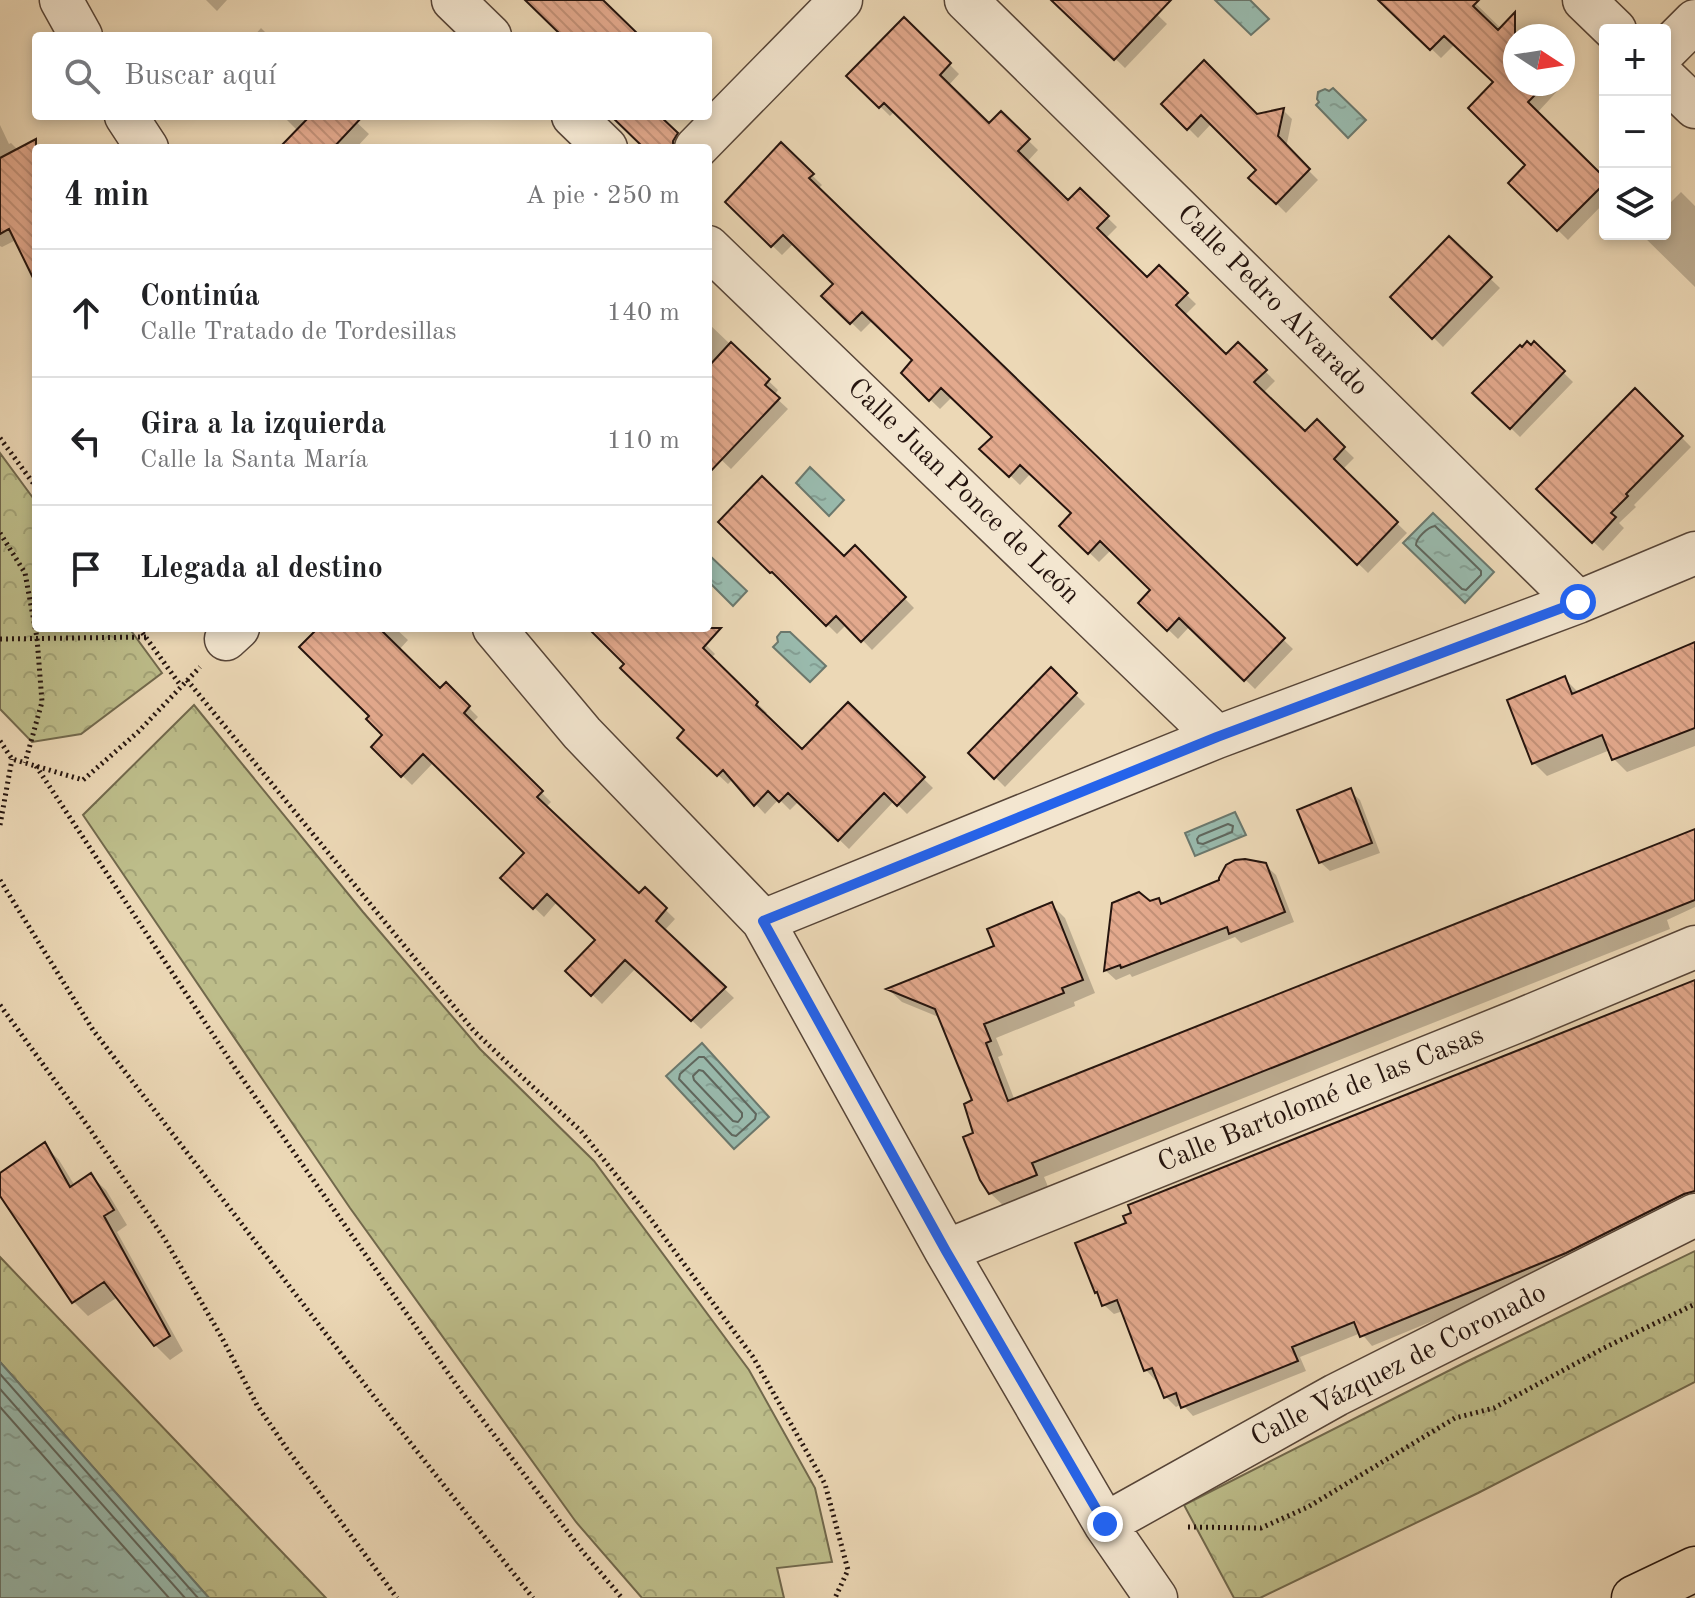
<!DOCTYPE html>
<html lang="es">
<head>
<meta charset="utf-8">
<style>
  body { margin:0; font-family:"Old Standard TT",serif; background:#f2f2f2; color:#202124 }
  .controls { position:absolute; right:24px; top:24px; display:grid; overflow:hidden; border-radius:8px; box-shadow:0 4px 12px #0003 }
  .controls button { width:72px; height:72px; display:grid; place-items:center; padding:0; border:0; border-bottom:2px solid #e0e0e0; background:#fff; color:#202124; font:40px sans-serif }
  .compass { position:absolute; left:1503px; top:24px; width:72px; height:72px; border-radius:50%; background:#fff; box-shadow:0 4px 12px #0003; rotate:102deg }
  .stop { position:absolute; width:24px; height:24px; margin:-18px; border:6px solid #2563eb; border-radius:50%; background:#fff }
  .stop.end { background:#2563eb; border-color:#fff; box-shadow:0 2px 8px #0008 }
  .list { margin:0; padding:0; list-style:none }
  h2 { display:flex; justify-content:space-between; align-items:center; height:104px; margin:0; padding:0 32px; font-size:34px }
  h2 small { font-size:26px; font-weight:400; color:#757577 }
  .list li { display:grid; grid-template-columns:52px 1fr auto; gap:24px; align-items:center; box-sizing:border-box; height:128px; padding:0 32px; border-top:2px solid #e0e0e0 }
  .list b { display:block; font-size:30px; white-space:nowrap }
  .list p { margin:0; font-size:26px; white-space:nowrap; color:#757577 }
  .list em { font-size:26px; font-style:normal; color:#757577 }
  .icon { flex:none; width:44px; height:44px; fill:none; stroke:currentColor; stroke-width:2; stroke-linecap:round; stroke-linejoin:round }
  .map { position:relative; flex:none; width:1695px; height:1598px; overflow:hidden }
  .search { position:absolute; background:#fff; box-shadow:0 4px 12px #0003; left:32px; top:32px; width:680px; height:88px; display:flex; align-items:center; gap:20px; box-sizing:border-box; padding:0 28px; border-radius:8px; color:#757577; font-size:30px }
  .panel { position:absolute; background:#fff; box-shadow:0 4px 12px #0003; left:32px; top:144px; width:680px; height:488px; border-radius:8px }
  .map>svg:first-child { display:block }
</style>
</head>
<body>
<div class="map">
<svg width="1695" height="1598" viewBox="0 0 1695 1598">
  <defs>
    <pattern id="forest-crowns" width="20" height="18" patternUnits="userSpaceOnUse" patternTransform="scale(2)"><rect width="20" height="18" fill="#bdbd8a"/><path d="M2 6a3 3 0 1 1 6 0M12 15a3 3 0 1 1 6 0" fill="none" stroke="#a2a276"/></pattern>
    <pattern id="water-ripples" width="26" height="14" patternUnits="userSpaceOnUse" patternTransform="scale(2)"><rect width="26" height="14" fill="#99baad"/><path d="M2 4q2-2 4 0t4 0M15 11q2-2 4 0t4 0" fill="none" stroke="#849f94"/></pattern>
    <pattern id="building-back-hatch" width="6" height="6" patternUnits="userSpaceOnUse" patternTransform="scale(2)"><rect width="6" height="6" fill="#e3a98d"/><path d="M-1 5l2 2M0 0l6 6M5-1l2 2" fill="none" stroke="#c39178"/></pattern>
  </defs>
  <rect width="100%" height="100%" fill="#ecd8b6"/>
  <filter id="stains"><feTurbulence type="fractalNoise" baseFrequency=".0025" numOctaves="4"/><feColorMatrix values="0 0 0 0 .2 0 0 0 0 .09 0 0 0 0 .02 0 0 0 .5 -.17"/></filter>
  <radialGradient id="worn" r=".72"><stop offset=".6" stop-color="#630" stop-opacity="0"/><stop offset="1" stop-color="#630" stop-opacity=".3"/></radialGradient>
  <path fill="url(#forest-crowns)" stroke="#71684c" stroke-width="2" d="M0 453 36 502V628H129L162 673 81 734 32 742 0 709Z
    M194 705 363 912 480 1049 594 1161 749 1370 815 1488 832 1562 777 1568 784 1598H642L576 1522 350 1208 83 815Z
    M1695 1251V1382L1478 1493 1260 1598H1234L1184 1505 1466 1362Z
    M0 1257 326 1598H209L0 1362Z"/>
  <path fill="url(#water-ripples)" stroke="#6b786d" stroke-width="2" d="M1215 0H1250L1269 19 1251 35Z
    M1333 88 1366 120 1348 138 1316 105 1319 102 1317 99 1318 92 1325 89 1329 91Z
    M810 467 844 500 829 516 796 483Z
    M1433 513 1494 572 1465 603 1403 543Z
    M708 554 747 591 733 606 708 581Z
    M781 632H790L826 666 810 682 773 647 778 642 777 637Z
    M1235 812 1246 835 1195 856 1185 833Z
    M702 1043 769 1117 734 1149 666 1076Z
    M0 1362 209 1598H0Z"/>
  <path fill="#0003" d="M206 0H227L217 11Z
    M1075 0H1142L1167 24 1125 68 1065 10Z
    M1381 0H1472L1515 42V84H1558L1561 87 1537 113 1605 181V202L1568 240 1510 183 1528 165 1496 83 1455 44 1441 58Z
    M904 19 959 74 948 86 989 126 1001 114 1038 150 1027 162 1068 203 1080 191 1117 227 1105 239 1147 280 1159 268 1196 304 1184 316 1226 357 1238 345 1275 381 1263 393 1305 434 1317 422 1354 458 1342 470 1407 533 1368 573 894 112 890 116 849 76Z
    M261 28 269 36H254Z
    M1164 104 1257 116 1283 110 1292 119 1286 148 1318 180 1286 213 1251 178 1259 170 1211 124 1198 138Z
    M283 116H350L369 134 356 148H282L298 131Z
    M614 116H661L659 118 690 148H646Z
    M0 125 9 144 11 143 18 150 36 152V258L16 240 2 247 0 246Z
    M781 145 822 185 818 189 1293 649 1255 689 1190 626 1178 639 1141 603 1153 590 1111 550 1099 562 1071 535 1074 514 1031 473 1020 485 982 449 994 437 952 397 940 409 903 373 915 361 873 320 861 332 824 296 836 284 794 243 782 255 727 202Z
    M1681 192 1695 206V287L1641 234H1665V204L1667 206Z
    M1449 239 1500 288 1443 347 1393 297Z
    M708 323 778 390 774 396 788 409 731 469 708 447Z
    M1534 344 1573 382 1520 437 1475 393Z
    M1635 390 1691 447 1634 505 1636 507 1619 523 1624 528 1603 551 1539 489Z
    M720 522 844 559 855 548 914 608 872 650 847 624 837 634 782 580 781 581Z
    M320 628H395L408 640 399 650 440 690 446 685 478 717 472 723 551 802 545 808 639 896 645 890 675 919 664 931 734 998 701 1029 636 968 602 1004 568 971 597 940 557 902 544 917 503 878 526 853 434 762 412 785 373 747 385 735Z
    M591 628H689L715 654 711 658 767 713 764 715 802 751 848 705 933 788 907 814 894 801 849 849 799 801 790 810 779 799 765 814 733 779 728 784 679 738 687 730 627 664Z
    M1695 641V746L1627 772 1614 759 1610 750 1547 776 1534 763 1565 679 1578 692 1693 645 1692 642Z
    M1051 670 1085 704 1005 787 971 753Z
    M1350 791 1360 800 1380 853 1330 871 1320 862Z
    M1695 831V907L1667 920 1670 929 1044 1177 1049 1189 1004 1206 990 1193 975 1135V1102L941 1018 902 1002 889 990 996 947 1052 905 1065 918 1095 993 1074 1002 1075 1006 996 1038 1003 1055 998 1057 1015 1101Z
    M1265 865 1276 875 1294 922 1241 943 1235 937 1132 977 1130 974 1116 980 1106 971 1114 904 1150 903 1158 900 1163 905Z
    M1695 982V1202L1576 1262 1372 1346 1361 1333 1300 1357 1306 1371 1193 1416 1182 1404 1176 1407 1166 1397 1159 1379 1155 1380 1146 1370 1123 1311 1114 1314 1104 1305 1101 1297 1096 1292Z
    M44 1145 59 1160 75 1186 91 1176 106 1190 127 1225 117 1232 183 1351 170 1360 155 1345 118 1297 88 1316 73 1301 0 1193V1176Z"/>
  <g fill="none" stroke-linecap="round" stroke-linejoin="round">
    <path stroke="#5f675e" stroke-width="2" d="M1435 526 1481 571V575L1466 590 1462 589 1416 545C1416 538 1428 527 1435 526Z
      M1228 824 1233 826 1232 832 1203 844 1198 843 1197 839 1199 836Z
      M699 1057H704L756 1114 755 1119 736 1136 732 1135 679 1079 680 1074Z
      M699 1070 703 1071 742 1113V1117L738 1122 733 1121 694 1080 693 1076Z
      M0 1374 198 1598
      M0 1389 185 1598
      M0 1407 169 1598"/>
  </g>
  <path fill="url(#building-back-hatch)" stroke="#25140e" stroke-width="2" d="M525 0H603L640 36H562Z
    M1051 0H1171L1114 60Z
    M1378 0H1479L1473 6 1498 30 1515 12V84H1546L1528 102 1605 178V183L1557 231 1508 183 1525 165 1468 108 1493 82 1444 36 1430 50Z
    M904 17 951 63 940 75 989 123 1001 111 1030 139 1018 151 1068 200 1080 188 1109 216 1097 228 1147 277 1159 265 1188 293 1176 305 1226 354 1238 342 1267 370 1254 382 1305 431 1317 419 1345 447 1334 459 1398 522 1357 565 884 103 879 108 846 76Z
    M1204 60 1257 114 1284 108 1278 136 1310 169 1276 204 1248 178 1256 170 1201 115 1187 130 1161 104Z
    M310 116H363L333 148H279Z
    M611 116H660L678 133 673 141V148H644Z
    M36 139V284L9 229 0 234V158Z
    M781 142 814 174 809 178 1285 638 1244 681 1179 618 1167 631 1138 603 1150 590 1100 541 1088 554 1059 526 1071 513 1020 465 1009 477 979 449 992 437 941 388 929 401 901 373 912 360 862 312 850 324 821 296 833 284 783 235 771 247 725 202Z
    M1449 236 1492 277 1432 339 1390 297Z
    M1527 341 1531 345 1534 341 1565 371 1510 429 1472 393 1520 345 1522 347Z
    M731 342 770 379 765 385 780 398 708 474V367Z
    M1635 388 1683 436 1626 494 1628 496 1611 513 1616 517 1592 543 1536 489Z
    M762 476 844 556 855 545 906 597 861 642 836 616 826 626 772 572 770 573 718 522Z
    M318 628H379L440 688 446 682 470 706 464 713 543 791 537 797 639 893 645 887 667 908 656 921 726 987 691 1021 625 960 591 996 565 971 595 940 547 894 533 909 500 878 524 853 423 754 401 777 371 747 382 735 366 719 369 716 299 647Z
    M588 628H721L703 648 758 702 756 705 802 749 848 702 925 777 897 806 884 793 838 841 788 793 779 802 768 791 754 806 723 770 717 776 677 738 684 730 620 668 624 664Z
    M1695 642V728L1612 760 1602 735 1532 764 1507 700 1565 676 1572 694Z
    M1051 667 1077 693 994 779 968 753Z
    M1351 788 1372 843 1319 863 1297 810Z
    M1695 829V900L1032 1163 1037 1175 989 1194 980 1180 963 1137 973 1133 964 1104 972 1100 935 1009 886 989 994 946 987 929 1052 902 1083 980 1062 988 1064 993 984 1024 991 1041 986 1043 1008 1101Z
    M1245 859 1266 863 1285 912 1229 934 1227 927 1121 968 1120 965 1104 971 1112 903 1139 892 1150 901 1159 898 1161 904 1219 880V878L1226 865 1235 860Z
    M1695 980V1191L1684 1194 1566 1253 1360 1337 1354 1322 1292 1347 1298 1361 1181 1408 1176 1393 1164 1398 1152 1368 1144 1371 1117 1300 1102 1306 1097 1292 1095 1293 1075 1243 1126 1223 1123 1216 1131 1213 1128 1205Z
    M45 1142 70 1187 91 1173 114 1210 104 1216 170 1336 154 1346 104 1282 72 1303 0 1196V1173Z"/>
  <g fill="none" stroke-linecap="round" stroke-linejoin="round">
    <g stroke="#574538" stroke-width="45">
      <path id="minor" d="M61 0 81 36
        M453 0 490 36
        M966 0 1578 602
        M1584 0 1615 30
        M1665 51 1695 21
        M1665 78 1695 107
        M126 116 147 148
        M573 116 606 148
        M696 148 841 0
        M708 247 1217 737
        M494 628 582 733 763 921 946 1251 1105 1524 1156 1598
        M226 639 238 628
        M763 921 1217 737 1578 602 1695 553
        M946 1251 1523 1019 1695 947
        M1105 1524 1336 1395 1695 1215"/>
    </g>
    <g stroke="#25140e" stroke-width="47">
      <path id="motorway" d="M1634 1598 1695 1569"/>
    </g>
    <path stroke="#25140e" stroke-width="5" stroke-dasharray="2 4" stroke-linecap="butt" d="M0 438 36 487
      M0 533 25 573 37 638 42 702 25 763
      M139 628 181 686
      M0 639 146 637
      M187 680 474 1031 521 1076 581 1131 647 1214 753 1357 825 1484 848 1570 835 1598
      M0 741 12 759 83 780 138 732 200 667
      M36 766 237 1071 460 1390 583 1552 622 1598
      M0 825 12 759
      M0 880 93 1030 382 1407 533 1598
      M0 1005 87 1125 164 1238 221 1336 257 1405 287 1449 397 1598
      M1188 1527 1261 1528 1308 1507 1455 1418 1494 1408 1604 1348 1695 1304"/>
    <use href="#minor" stroke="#f3e6d0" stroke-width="42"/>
    <use href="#motorway" stroke="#ecd8b6" stroke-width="44"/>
  </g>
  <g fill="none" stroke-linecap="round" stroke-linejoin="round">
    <path stroke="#2563eb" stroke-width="10" d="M1105 1524 946 1251 763 921 1217 737 1578 602"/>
  </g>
  <g text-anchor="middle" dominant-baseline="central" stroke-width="8" stroke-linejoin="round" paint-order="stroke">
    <g font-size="28" fill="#25140e" stroke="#f3e6d0">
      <text transform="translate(1272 301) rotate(45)">Calle Pedro Alvarado</text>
      <text transform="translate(963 492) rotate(44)">Calle Juan Ponce de León</text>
      <text transform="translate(1321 1100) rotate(-22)">Calle Bartolomé de las Casas</text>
      <text transform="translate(1399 1366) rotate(-27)">Calle Vázquez de Coronado</text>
    </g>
  </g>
  <rect width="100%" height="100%" filter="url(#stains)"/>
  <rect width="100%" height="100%" fill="url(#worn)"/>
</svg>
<div class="controls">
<button>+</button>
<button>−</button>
<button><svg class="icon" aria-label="layers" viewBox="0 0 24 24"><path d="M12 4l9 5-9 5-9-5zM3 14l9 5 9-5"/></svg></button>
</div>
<svg class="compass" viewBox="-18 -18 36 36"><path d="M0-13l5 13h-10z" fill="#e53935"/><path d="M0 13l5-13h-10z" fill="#757577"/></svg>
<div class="stop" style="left:1578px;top:602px"></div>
<div class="stop end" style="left:1105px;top:1524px"></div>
<div class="search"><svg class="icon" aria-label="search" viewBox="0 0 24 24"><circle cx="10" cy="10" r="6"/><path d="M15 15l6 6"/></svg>Buscar aquí</div>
<section class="panel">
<h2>4 min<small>A pie · 250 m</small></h2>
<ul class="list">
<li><svg class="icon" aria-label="ahead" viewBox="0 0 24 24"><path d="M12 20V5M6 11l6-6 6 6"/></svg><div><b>Continúa</b><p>Calle Tratado de Tordesillas</p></div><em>140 m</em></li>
<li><svg class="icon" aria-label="left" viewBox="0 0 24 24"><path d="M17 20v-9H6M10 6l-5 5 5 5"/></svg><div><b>Gira a la izquierda</b><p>Calle la Santa María</p></div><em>110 m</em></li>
<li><svg class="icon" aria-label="arrive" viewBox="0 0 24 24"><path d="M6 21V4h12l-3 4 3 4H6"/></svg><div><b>Llegada al destino</b></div></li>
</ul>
</section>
</div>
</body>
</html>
